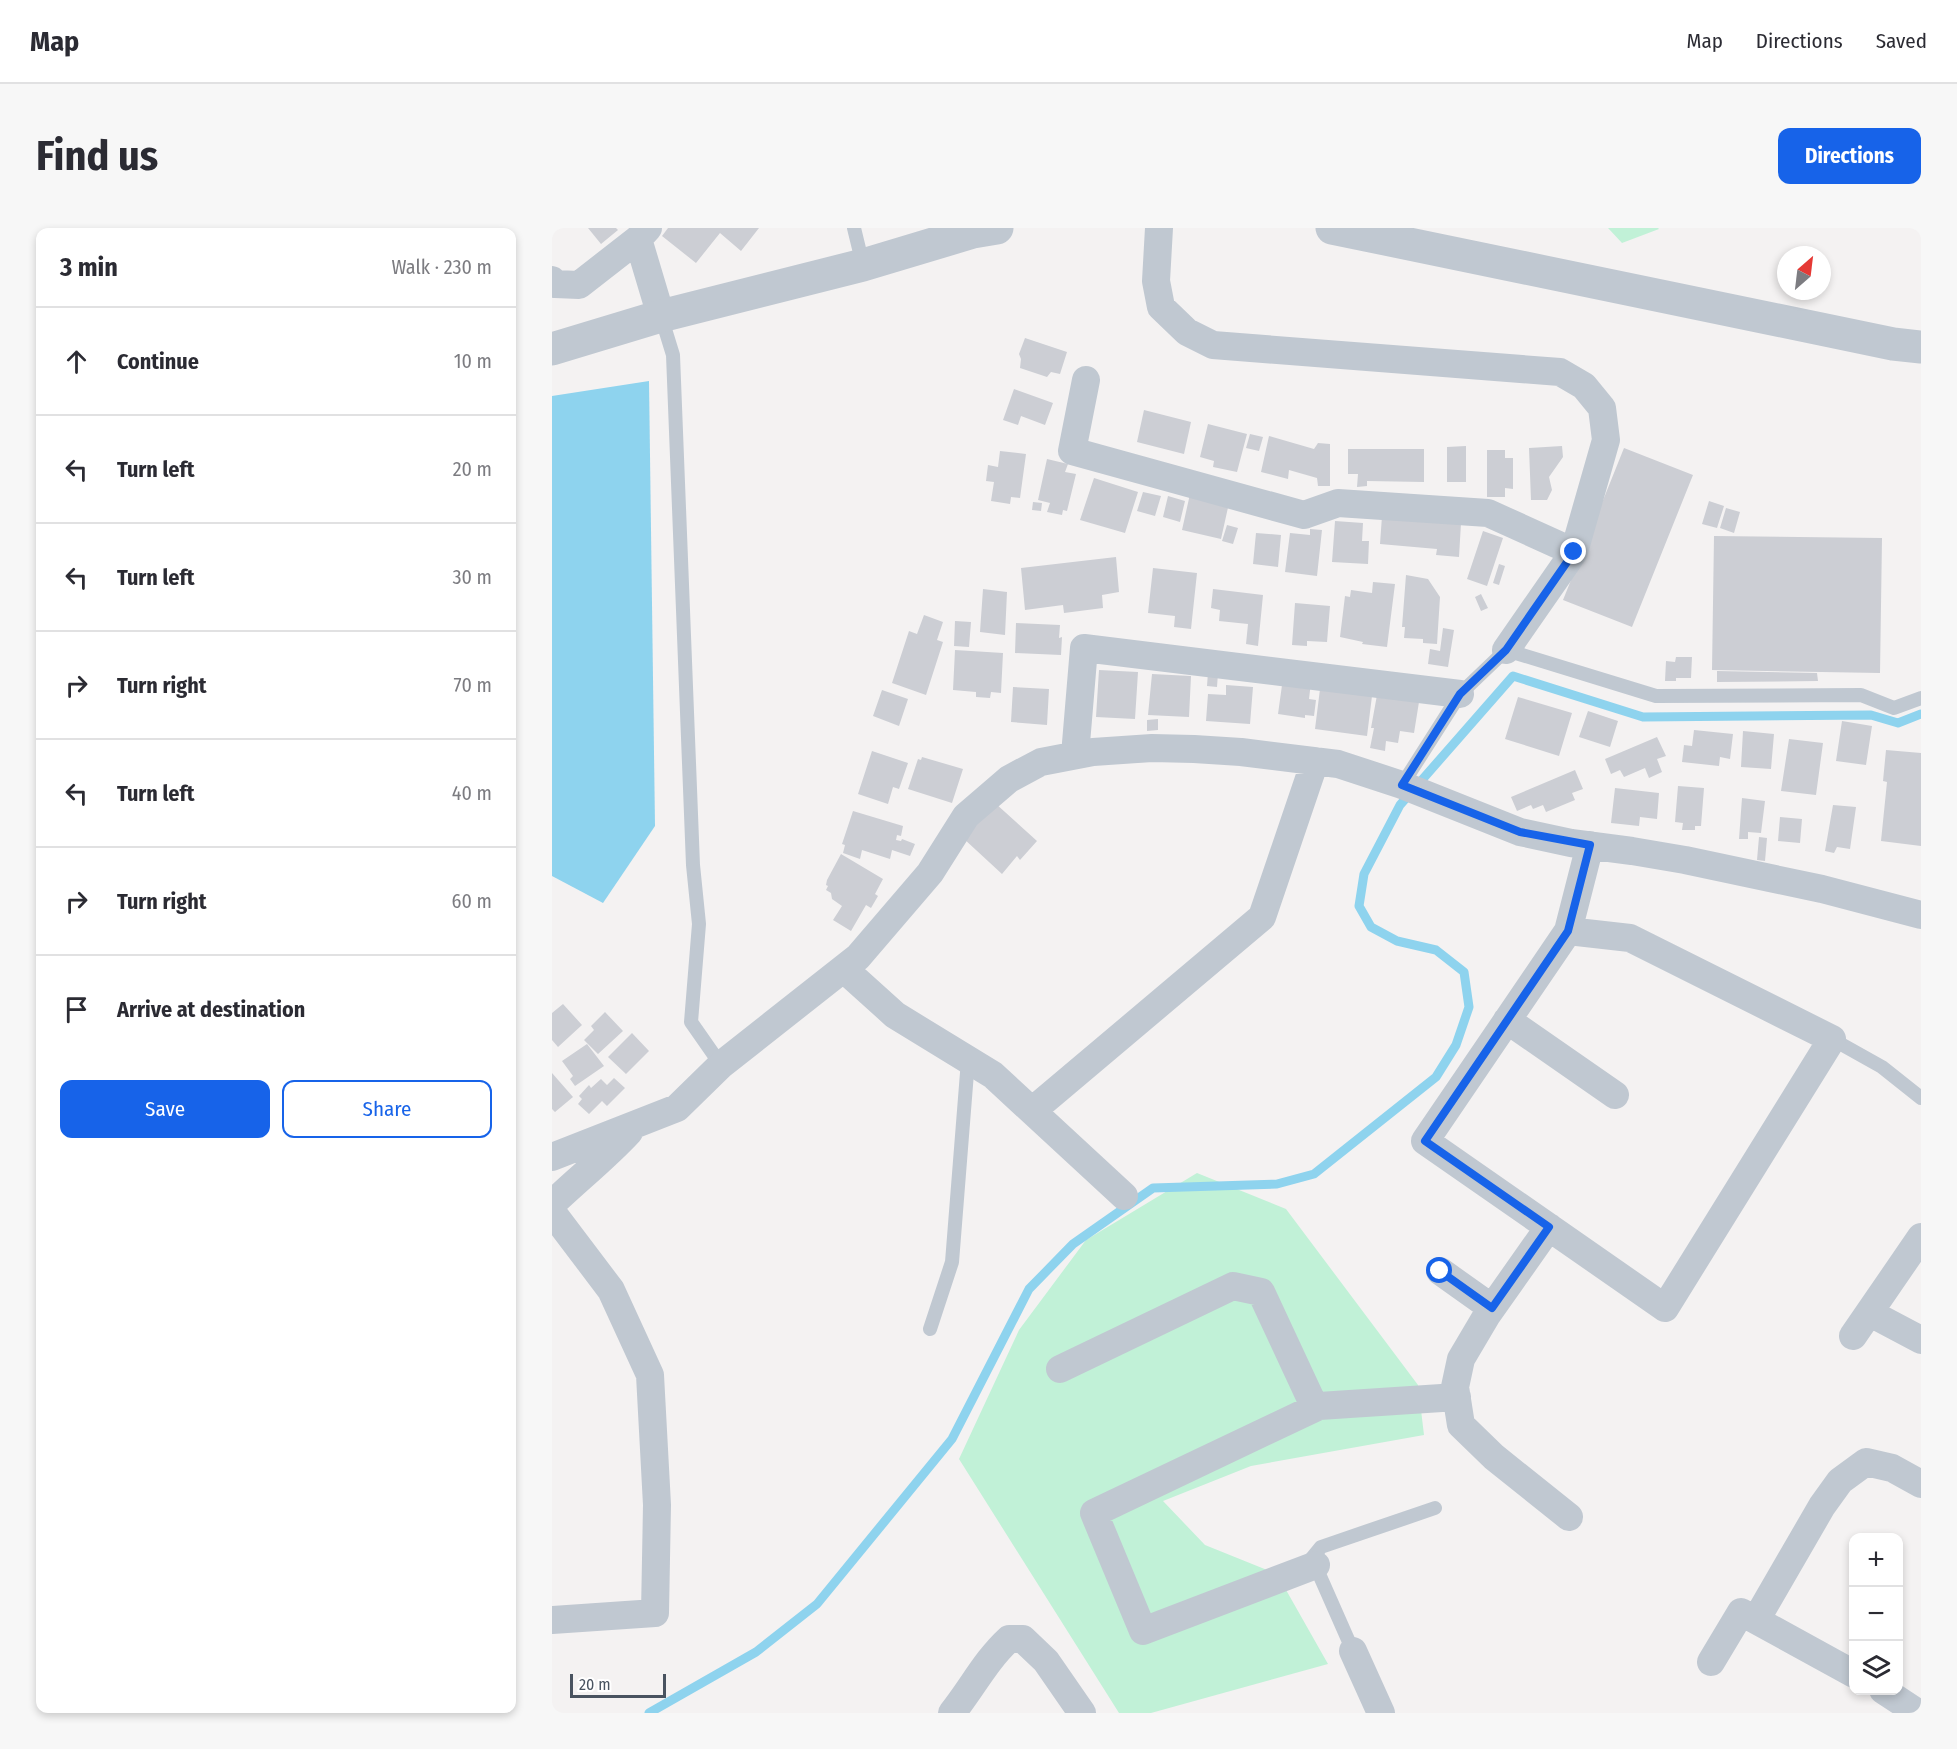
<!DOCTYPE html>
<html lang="en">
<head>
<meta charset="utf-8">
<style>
  body { margin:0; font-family:"Fira Sans Condensed",sans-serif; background:#f7f7f7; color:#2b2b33 }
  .controls { position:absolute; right:18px; bottom:18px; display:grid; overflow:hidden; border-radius:12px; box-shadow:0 3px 9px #0003 }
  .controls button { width:54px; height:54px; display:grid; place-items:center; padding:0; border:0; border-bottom:2px solid #e1e1e2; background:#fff; color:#2b2b33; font:30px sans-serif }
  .compass { position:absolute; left:1225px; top:18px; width:54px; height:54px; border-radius:50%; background:#fff; box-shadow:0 3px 9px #0003; rotate:28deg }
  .scale { position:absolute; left:18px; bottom:15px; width:96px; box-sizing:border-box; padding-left:6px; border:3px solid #495360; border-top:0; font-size:16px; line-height:21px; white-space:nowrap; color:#495360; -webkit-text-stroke:4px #fff; paint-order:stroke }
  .stop { position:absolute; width:18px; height:18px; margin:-14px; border:4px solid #1763e9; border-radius:50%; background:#fff }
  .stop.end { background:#1763e9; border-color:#fff; box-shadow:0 2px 6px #0008 }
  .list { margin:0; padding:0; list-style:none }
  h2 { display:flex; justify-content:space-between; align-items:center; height:78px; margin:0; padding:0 24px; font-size:26px }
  h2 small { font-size:20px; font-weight:400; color:#7c7c81 }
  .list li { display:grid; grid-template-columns:39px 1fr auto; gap:18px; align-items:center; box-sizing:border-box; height:108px; padding:0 24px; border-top:2px solid #e1e1e2 }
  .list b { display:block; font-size:22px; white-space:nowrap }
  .list em { font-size:20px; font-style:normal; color:#7c7c81 }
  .actions { display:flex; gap:12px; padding:18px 24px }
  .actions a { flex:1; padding:14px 0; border:2px solid #1763e9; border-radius:12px; text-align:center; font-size:21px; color:#1763e9 }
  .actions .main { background:#1763e9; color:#fff }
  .icon { flex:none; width:33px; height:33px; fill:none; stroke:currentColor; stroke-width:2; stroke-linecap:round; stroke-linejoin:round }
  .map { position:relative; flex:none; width:1369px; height:1485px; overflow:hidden; border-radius:12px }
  header { display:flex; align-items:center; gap:36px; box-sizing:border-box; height:84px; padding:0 30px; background:#fff; border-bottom:2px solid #e1e1e2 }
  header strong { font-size:28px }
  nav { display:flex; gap:33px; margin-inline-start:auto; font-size:21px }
  .intro { display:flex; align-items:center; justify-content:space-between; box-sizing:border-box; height:144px; padding:0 36px }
  h1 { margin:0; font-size:42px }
  .button { padding:15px 27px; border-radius:12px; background:#1763e9; color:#fff; font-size:21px; font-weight:700 }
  main { display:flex; gap:36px; padding:0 36px }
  aside { flex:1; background:#fff; border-radius:12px; box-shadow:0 3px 9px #0003 }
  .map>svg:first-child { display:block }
</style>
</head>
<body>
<header>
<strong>Map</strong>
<nav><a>Map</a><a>Directions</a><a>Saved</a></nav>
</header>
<div class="intro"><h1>Find us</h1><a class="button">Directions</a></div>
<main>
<aside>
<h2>3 min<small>Walk · 230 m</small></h2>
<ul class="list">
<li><svg class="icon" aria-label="ahead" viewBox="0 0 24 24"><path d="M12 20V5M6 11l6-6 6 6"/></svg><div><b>Continue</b></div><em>10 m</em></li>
<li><svg class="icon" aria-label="left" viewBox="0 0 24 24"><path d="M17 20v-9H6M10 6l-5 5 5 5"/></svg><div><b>Turn left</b></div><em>20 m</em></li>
<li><svg class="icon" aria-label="left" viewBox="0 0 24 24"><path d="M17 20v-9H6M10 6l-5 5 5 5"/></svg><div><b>Turn left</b></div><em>30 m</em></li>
<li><svg class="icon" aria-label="right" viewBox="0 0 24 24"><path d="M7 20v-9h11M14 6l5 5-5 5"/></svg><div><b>Turn right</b></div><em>70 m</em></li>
<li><svg class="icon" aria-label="left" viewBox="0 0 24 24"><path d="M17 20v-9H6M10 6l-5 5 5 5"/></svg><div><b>Turn left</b></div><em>40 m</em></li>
<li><svg class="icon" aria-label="right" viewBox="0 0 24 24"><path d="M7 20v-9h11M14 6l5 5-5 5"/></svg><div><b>Turn right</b></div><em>60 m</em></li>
<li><svg class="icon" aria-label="arrive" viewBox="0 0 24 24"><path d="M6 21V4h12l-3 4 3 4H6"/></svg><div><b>Arrive at destination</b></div></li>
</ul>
<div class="actions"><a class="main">Save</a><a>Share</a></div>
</aside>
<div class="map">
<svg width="1369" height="1485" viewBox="0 0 1369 1485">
  <rect width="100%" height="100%" fill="#f4f2f2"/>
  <path fill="#c1f1d7" d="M1056 0H1106L1107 1 1070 15Z
    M645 945 734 981 866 1157 872 1207 699 1238 611 1273 653 1317 725 1346 776 1436 599 1485H567L407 1231 467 1102 534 1012Z"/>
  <path fill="#8ed3ee" d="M97 153 103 598 51 675 0 648V168Z"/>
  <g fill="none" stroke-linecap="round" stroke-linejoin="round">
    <path stroke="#8ed3ee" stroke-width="9" d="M97 1485 204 1424 265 1376 400 1211 477 1061 521 1016 601 960 725 956 762 946 884 849 904 817 917 779 912 744 884 722 845 713 819 699 807 678 812 646 848 577 961 448 1091 489 1319 487 1346 495 1369 486"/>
  </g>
  <path fill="#ccced4" d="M36 0H64L66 2 49 16Z
    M116 0H207L189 23 168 5 144 35 110 8Z
    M473 110 515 124 508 146 499 144 495 149 468 140 469 131 467 126Z
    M462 161 501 175 493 197 469 188 466 197 451 192Z
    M592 182 639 194 632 226 585 214Z
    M656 196 695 206 685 244 661 239 662 233 648 229Z
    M698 206 711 209 707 223 694 220Z
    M717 208 762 221 766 215 778 216V258H766L765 250 737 242 736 251 709 244Z
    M914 218V254H895V219Z
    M1010 218 1011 229 997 249 1000 262 995 272H979L977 220Z
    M1072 220 1141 247 1080 399 1011 372Z
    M796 221H872V254L815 253V258L805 259 806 246H796Z
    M935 222H953V230H961V261L953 260V269H935Z
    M448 223 474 226 468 270 459 269 458 276 439 273 442 254 434 253 436 237 446 239Z
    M495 231 516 236 513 244 524 246 515 283 511 282 510 287 495 284 498 275 486 272Z
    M542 250 586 264 573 305 528 292Z
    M591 264 609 268 603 288 585 283Z
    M638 266 677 275 669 311 630 302Z
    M616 268 633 273 628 294 611 289Z
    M1157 273 1172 278 1165 300 1150 296Z
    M481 274 490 275 489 283 480 282Z
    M1174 280 1188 284 1182 305 1168 300Z
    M830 288 909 295 907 329 884 327 885 321 828 316Z
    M783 293 811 295 810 313H817L816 336 780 334Z
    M675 297 686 300 681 316 670 313Z
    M758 301 770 302 765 348 733 344 738 305 758 307Z
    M931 303 951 310 935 358 915 351Z
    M704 305 729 307 726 339 701 336Z
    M1162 308 1330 310 1328 445 1160 442Z
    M564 329 567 364 550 367 551 380 512 385 511 377 473 382 469 340Z
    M947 336 953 338 947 357 941 355Z
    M601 340 645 345 639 401 622 399 623 388 596 385Z
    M854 347 876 351 888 369 885 416 871 415V411L852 410 853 399H850Z
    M821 354 843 356 835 419 810 416 811 414 788 409 793 368 798 369 799 362 820 365Z
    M431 361 455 364 453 407 428 404Z
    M661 361 711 367 706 418 694 416 696 396 667 393 668 382 659 380Z
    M929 366 936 380 929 383 923 369Z
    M743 375 778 378 775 414 755 413V418L740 417Z
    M372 387 391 394 385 412 391 414 374 467 340 455 357 403 365 406Z
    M403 393 419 394 417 419 402 418Z
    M464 395 508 397 507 410 510 409 509 427 463 425Z
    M891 400 902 402 896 439 876 436 878 421 888 423Z
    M403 422 451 425 449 465 439 464 438 470 424 469V464L401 462Z
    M1124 429H1140L1139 450H1124V453H1113L1114 433 1123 434Z
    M547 442 586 444 583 491 544 489Z
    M1165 443 1265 445 1266 453 1165 454Z
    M656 444 666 445 665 459 655 458Z
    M600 446 639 448 637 489 596 487Z
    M731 450 759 454 757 471 764 472 762 488 753 487V490L726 486Z
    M674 457 701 459 698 496 654 493 656 466 674 467Z
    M461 459 497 461 495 497 459 494Z
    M768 461 820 468 815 508 763 501Z
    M330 462 356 471 347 498 321 488Z
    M825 467 867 474 862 505 848 503 846 515 834 513 833 523 818 520 822 500H819Z
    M966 469 1020 485 1007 528 953 511Z
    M1036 483 1066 493 1058 519 1027 509Z
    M606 491V502L595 503V492Z
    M1290 493 1320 498 1314 537 1284 533Z
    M1142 502 1181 506 1178 531 1168 529 1167 538 1130 534 1132 517 1140 518Z
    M1191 503 1222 506 1219 541 1189 539Z
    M1105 509 1114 528 1105 531 1110 544 1097 550 1093 540 1072 549 1068 542 1059 546 1053 531Z
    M1237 511 1271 515 1264 567 1229 563Z
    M1334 522 1369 525V618L1329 613 1335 554 1331 553Z
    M320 523 356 535 347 561 341 559 336 576 306 566Z
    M370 529 411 541 400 575 356 561 366 531 369 532Z
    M1023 542 1031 561 1020 565 1023 572 994 584 991 577 981 581 979 577 965 583 959 569Z
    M1126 558 1152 560 1149 598H1143V602H1130L1131 595 1123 594Z
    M1063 560 1107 565 1105 591 1088 589 1087 598 1059 595Z
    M1190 570 1213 573 1209 605 1196 604V611H1187Z
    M443 575 485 613 468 632 465 628 450 646 411 610Z
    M1281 577 1304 579 1298 621 1285 619 1282 625 1273 623Z
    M301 583 351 598 349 608 345 607 344 612 349 613 350 611 363 616 358 628 340 622 338 631 310 622 308 631 291 625 293 617 290 616Z
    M1228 589 1250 591 1248 615 1226 613Z
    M1207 609 1215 610 1213 633 1205 632Z
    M289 626 331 651 323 666 326 668 319 680 314 677 299 703 281 692 290 678 280 671 279 665 274 662 276 658 274 657 275 652Z
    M11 776 30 797 6 819 0 812V785Z
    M53 784 71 803 46 826 32 812 42 802 39 798Z
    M80 805 97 823 74 846 56 829Z
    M35 816 52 838 23 858 18 851 21 848 10 833Z
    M0 845 21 869 3 884 0 881Z
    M62 850 73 860 55 878 50 873 37 886 26 876 30 871 27 868 37 857 39 860 49 851 55 857Z"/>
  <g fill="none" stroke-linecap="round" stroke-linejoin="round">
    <path stroke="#c0c8d1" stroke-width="14" d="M302 0 311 37
      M109 88 121 127 141 637 147 696 139 794 169 837
      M850 557 908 466 954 422 1104 468 1309 467 1342 480 1369 470
      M1280 811 1330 839 1369 870
      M378 1101 400 1034 416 832
      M801 1423 760 1330 769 1319 883 1280"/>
    <path stroke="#c0c8d1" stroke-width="28" d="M96 0 86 11 109 88
      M607 0 604 53 609 79 635 104 661 117 1008 144 1032 158 1050 180 1054 212 1022 324 954 422
      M0 52 3 56 27 57 86 11
      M534 152 520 223 752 287 786 275 936 285 1022 324
      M523 527 532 420 908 466
      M1016 703 1078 710 1280 811 1113 1080 873 913 1016 703 1038 617
      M292 741 343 787 441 847 480 883 710 689 763 533
      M955 792 1063 867
      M480 883 572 968
      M0 929 125 880 169 837 306 729 378 645 414 588 457 551 489 534 541 524 600 520 642 521 689 524 786 536 850 557 968 604 1019 615 1080 623 1133 632 1270 661 1369 687
      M0 976C26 951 53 930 77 904
      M0 984 59 1062 98 1147 105 1277 103 1385 0 1392
      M997 999 935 1087 909 1131 903 1159 909 1197 942 1229 1017 1289
      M888 1043 940 1080
      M1318 1085 1369 1112
      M1301 1108 1369 1009
      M508 1141 681 1058 709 1064 763 1180
      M764 1337 591 1403 542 1285 767 1178 905 1169
      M1204 1392 1270 1278 1288 1253 1314 1234 1340 1240 1369 1256
      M801 1423 829 1485
      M1159 1434 1189 1384 1302 1446
      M1331 1462 1366 1485
      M400 1485C420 1460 434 1432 457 1411H471L494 1433 530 1485"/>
    <path stroke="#c0c8d1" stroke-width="33" d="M780 0 1341 116 1369 119
      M0 121 109 88 311 37 421 4 445 0"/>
  </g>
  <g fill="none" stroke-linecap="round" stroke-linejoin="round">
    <path stroke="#1763e9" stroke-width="8" d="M888 1043 940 1080 997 999 873 913 1016 703 1038 617 968 604 850 557 908 466 954 422 1022 324"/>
  </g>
</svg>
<div class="controls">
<button>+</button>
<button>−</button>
<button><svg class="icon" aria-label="layers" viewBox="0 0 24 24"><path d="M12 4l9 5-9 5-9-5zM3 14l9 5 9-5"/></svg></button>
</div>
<svg class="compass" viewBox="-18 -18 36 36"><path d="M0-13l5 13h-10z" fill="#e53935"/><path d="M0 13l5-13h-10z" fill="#7c7c81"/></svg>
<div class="scale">20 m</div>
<div class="stop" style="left:888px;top:1043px"></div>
<div class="stop end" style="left:1022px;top:324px"></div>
</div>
</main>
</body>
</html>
